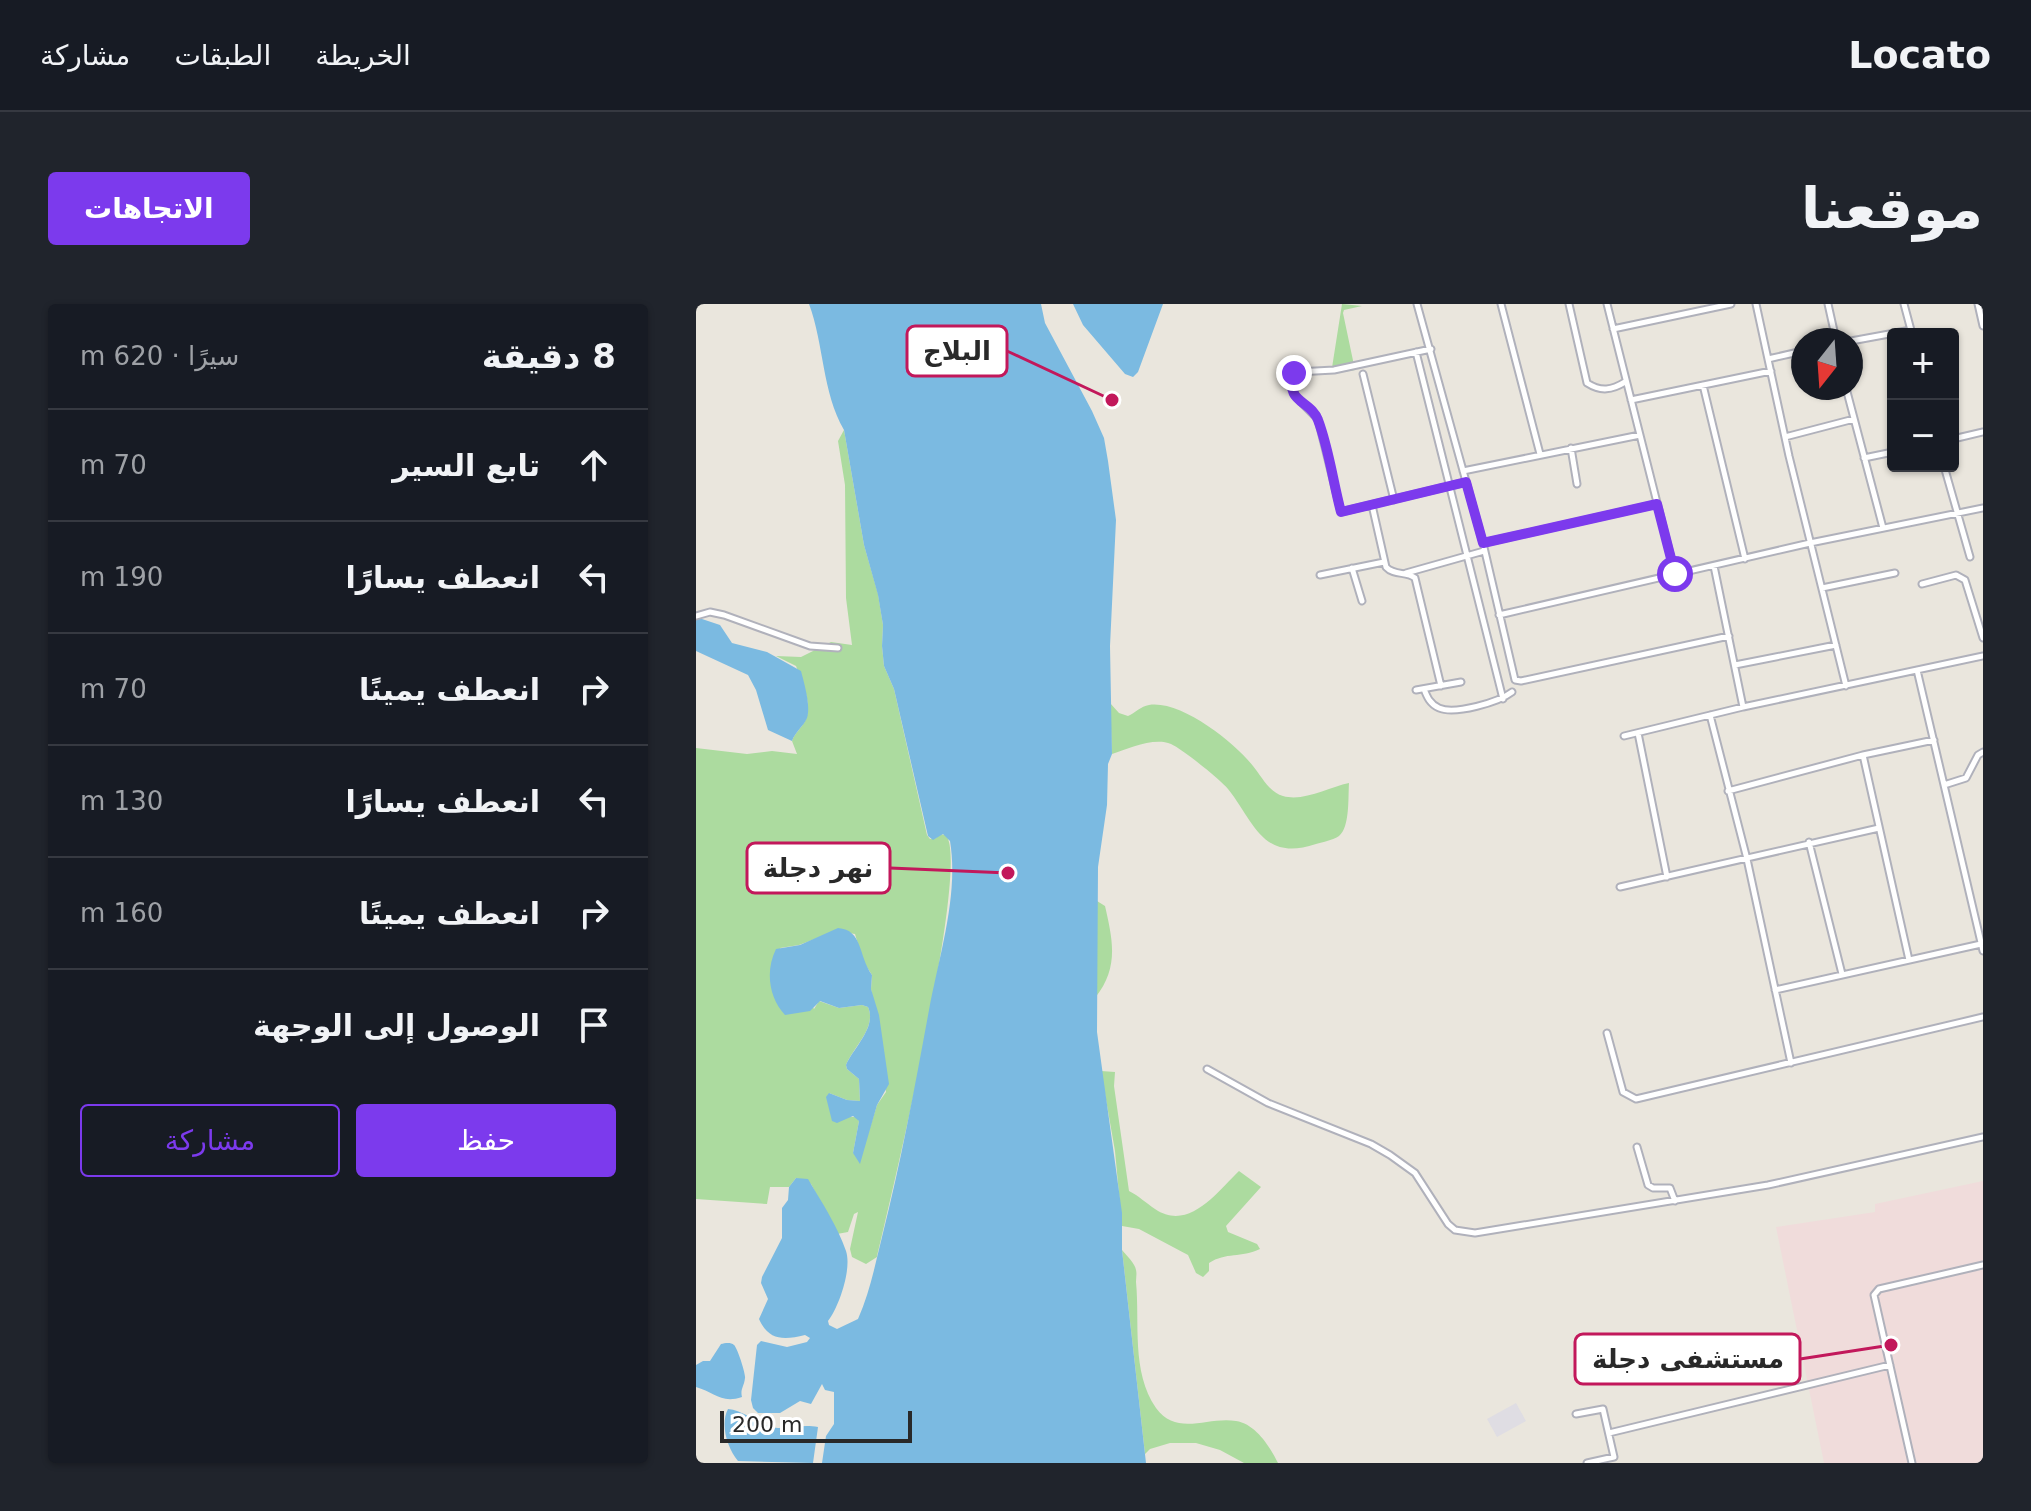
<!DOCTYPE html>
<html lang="ar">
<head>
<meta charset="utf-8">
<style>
  body { margin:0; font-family:"DejaVu Sans","Noto Sans Arabic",sans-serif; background:#20242c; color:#f1f3f6; direction:rtl }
  .controls { position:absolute; right:24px; top:24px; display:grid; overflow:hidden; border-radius:8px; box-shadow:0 2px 6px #0004 }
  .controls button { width:72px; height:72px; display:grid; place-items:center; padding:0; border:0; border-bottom:2px solid #363941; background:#171b24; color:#f1f3f6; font:40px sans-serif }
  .compass { position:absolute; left:1095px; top:24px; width:72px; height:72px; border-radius:50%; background:#171b24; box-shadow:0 2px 6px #0004; rotate:197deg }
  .scale { position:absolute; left:24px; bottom:20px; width:192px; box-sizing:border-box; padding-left:8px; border:4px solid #292929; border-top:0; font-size:22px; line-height:28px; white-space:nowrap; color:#292929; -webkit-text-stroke:6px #fff; paint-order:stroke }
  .stop { position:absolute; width:24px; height:24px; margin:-18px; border:6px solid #7c3aed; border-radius:50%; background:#fff }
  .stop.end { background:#7c3aed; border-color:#fff; box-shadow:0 2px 8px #0008 }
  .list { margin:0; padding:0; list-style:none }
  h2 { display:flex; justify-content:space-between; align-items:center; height:104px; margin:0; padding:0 32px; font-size:34px }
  h2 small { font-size:26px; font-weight:400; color:#9ea1a6 }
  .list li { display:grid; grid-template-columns:52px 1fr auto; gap:24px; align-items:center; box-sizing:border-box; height:112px; padding:0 32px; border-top:2px solid #363941 }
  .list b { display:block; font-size:30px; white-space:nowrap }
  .list em { font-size:26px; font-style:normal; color:#9ea1a6 }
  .actions { display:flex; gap:16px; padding:24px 32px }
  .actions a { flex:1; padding:18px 0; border:2px solid #7c3aed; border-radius:8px; text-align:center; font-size:28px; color:#7c3aed }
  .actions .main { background:#7c3aed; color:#fff }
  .icon { flex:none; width:44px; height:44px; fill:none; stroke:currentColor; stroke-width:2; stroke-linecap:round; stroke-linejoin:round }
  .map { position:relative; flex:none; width:1287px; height:1159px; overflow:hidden; direction:ltr; border-radius:8px }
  header { display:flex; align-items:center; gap:48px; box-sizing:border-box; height:112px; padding:0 40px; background:#171b24; border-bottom:2px solid #363941 }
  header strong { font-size:38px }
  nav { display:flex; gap:44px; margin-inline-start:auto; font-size:28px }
  .intro { display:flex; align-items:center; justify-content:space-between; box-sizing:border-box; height:192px; padding:0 48px }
  h1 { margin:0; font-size:56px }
  .button { padding:20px 36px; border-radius:8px; background:#7c3aed; color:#fff; font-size:28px; font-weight:700 }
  main { display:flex; gap:48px; padding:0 48px }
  aside { flex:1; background:#171b24; border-radius:8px; box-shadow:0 2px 6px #0004 }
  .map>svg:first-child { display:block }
</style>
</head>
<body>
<header>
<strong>Locato</strong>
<nav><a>الخريطة</a><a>الطبقات</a><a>مشاركة</a></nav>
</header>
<div class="intro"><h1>موقعنا</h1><a class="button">الاتجاهات</a></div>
<main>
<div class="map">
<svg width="1287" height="1159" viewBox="0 0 1287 1159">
  <rect width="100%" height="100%" fill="#eae6dd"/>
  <path fill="#dfdde3" d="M820 1099 830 1117 801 1133 791 1115Z"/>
  <path fill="#f0dcdb" d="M1287 877V1159H1128L1080 923 1179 908V900Z"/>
  <path fill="#acdb9f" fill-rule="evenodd" d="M646 0 666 2 648 6 647 9 659 66 635 70Z
    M148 126 168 241 182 290 187 321 186 342 188 362 198 385 231 531 234 535 240 534 243 530 250 531C275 561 194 897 181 953L170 960 156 953 154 945 162 908 158 910 152 928 141 930 115 880 100 874 93 883H74L71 900 0 895V444L51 450 76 447 101 450 96 437C99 428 107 423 110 415 116 397 106 378 100 362L80 352 105 353 135 338 156 341 150 294 149 181 142 137ZM140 627 159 630 167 657 176 671 175 685 190 788 181 801 165 852 157 849 163 817 161 813H152L133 789 151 796 164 797 163 775 151 765 150 761C158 742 181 723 172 703L166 701 143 704 123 697 118 705 84 644 103 641Z
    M414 399 423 409 432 412C439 409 445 402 453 401 485 396 538 438 557 462 566 473 573 488 587 492 608 498 633 483 653 479 652 493 654 523 643 532 637 536 627 538 620 540 566 558 559 519 532 485 525 476 486 445 475 440 457 433 433 445 416 450Z
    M401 597 409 602C417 637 423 664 399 694Z
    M405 767 419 768 418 782 433 887C443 892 450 899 459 905 493 928 521 888 543 867L565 883 530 922 532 928 561 940 564 945C545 954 530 948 513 959V967L507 973 500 969 492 951 443 925 426 922 419 847Z
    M426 946C430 951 439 959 440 966 441 970 440 974 440 978 444 1019 435 1067 460 1104 481 1133 512 1112 540 1117 560 1120 574 1143 582 1159H548L524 1146 500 1139H474L454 1145 449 1150Z"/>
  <path fill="#7bbae1" d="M113 0H345L349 19 396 107 408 134 412 157 420 216 414 342 416 450 412 460 411 501 402 563 401 728 426 909V946L450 1159H126L130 1132 138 1120V1088L129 1086 126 1080 115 1100 104 1097 84 1109H62L57 1104 55 1096 61 1041 65 1037 91 1043 111 1038 114 1034 109 1031C88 1036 73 1037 63 1015L72 995 65 979 66 973 86 934V904L92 896 93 883 100 874 112 875C125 897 142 923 150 947 156 965 143 1003 132 1017L133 1021 141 1025 162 1015C174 988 179 961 186 933 205 858 219 782 233 706 243 652 263 591 254 537L247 530 237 536 232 532 198 385 188 362 186 342 187 321 182 291 168 241 148 126C126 88 128 40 113 0Z
    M377 0H467L442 68 437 73 429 70 387 21Z
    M0 313 24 321 36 339 71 348 105 367C108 379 115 401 111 414 107 423 99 428 96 437L72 426 60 386 52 371 0 347Z
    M142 624C167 626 162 651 176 671L175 685 183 711 193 780 181 801 164 860 157 849 163 817 157 812 141 819 136 817 130 793 133 789 151 796 164 797 163 775 151 765 150 761C158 743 181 723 172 703L166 701 143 704 124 697 114 707 89 711C73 694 69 667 80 645L104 641Z
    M25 1040C29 1039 35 1038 38 1041 41 1043 50 1070 49 1074 48 1083 44 1085 46 1093 25 1100 18 1088 0 1083V1061L7 1057H14Z
    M32 1105C51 1107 64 1123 82 1124 96 1124 108 1120 122 1123L117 1159 42 1157C31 1144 24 1120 32 1105Z"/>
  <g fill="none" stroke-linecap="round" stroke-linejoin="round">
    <g stroke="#b0b1bb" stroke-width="9">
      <path id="minor" d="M721 0 787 239 819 376 825 377 1033 332
        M805 0 844 150
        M873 0 891 79C905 88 916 86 929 78
        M911 0 979 270
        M1060 0 1093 152 1150 382
        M1132 0 1140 36
        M1208 0 1216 30
        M1282 0 1287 22
        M917 25 1035 0
        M1155 37 1215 26
        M735 45 638 66 601 68 596 73 599 92 622 115 645 208 770 178
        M720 48 807 395
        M1072 55 1107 47
        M667 70 698 196
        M1007 81 1049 255
        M1150 84 1187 224
        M935 96 1075 67
        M1089 133 1158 115
        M1257 135 1287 128
        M875 144 881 180
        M1168 154 1197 148
        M1248 162 1274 253
        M767 167 944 131
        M676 201 690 263C698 272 711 267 719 274L745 382
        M787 239 961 200
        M1018 262 1047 403
        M656 264 666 297
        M710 269 788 247
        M624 271 688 258
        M1226 280 1260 271 1269 276 1287 334
        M1126 284 1199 269
        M803 311 1114 239 1287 204
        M0 312 14 308 28 311 114 342 142 344
        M1039 361 1140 341
        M1221 366 1287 647
        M728 385C731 393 734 400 743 404 759 411 803 398 816 388
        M720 386 765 378
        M1014 411 1051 555 1095 759
        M942 429 971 573
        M928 432 1047 403 1287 352
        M1167 451 1213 656
        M1248 481 1270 474 1282 451 1287 448
        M1032 487 1167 451 1238 436
        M1113 538 1146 670
        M924 583 1183 524
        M1079 686 1285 640
        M911 729 927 788 940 795 1287 713
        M511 765 572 799 675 840 694 851 719 869 752 920 759 926 779 929 1072 881 1287 833
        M941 843 952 881 957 884H974L979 897
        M880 1110 907 1105 918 1153 891 1159
        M913 1129 1194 1061
        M1216 1159 1178 991 1183 985 1287 961"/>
    </g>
    <use href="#minor" stroke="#fff" stroke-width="5"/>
  </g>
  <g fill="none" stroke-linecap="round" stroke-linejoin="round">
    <path stroke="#7c3aed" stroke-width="10" d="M598 69C588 99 615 96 622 116 633 145 637 178 645 208L770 178 787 239 961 200 979 270"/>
  </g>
  <path fill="none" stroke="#c2185b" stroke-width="3" d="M416 96L311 47M312 569L194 564M1195 1041L1104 1055"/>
  <g fill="#c2185b" stroke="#fff" stroke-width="3">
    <circle cx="416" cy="96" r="8"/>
    <circle cx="312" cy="569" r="8"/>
    <circle cx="1195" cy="1041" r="8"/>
  </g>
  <g fill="#fff" stroke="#c2185b" stroke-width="3">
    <rect x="211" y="22" width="100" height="50" rx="8"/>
    <rect x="51" y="539" width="143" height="50" rx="8"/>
    <rect x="879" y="1030" width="225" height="50" rx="8"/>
  </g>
  <g font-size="26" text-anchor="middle" font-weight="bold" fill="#292929">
    <text x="261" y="56">البلاج</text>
    <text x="122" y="573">نهر دجلة</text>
    <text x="992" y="1064">مستشفى دجلة</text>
  </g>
</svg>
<div class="controls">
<button>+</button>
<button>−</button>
</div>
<svg class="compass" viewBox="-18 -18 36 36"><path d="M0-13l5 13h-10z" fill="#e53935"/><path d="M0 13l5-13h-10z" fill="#9ea1a6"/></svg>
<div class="scale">200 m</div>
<div class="stop" style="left:979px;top:270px"></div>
<div class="stop end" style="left:598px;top:69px"></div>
</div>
<aside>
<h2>8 دقيقة<small>سيرًا · 620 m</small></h2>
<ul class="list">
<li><svg class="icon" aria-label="ahead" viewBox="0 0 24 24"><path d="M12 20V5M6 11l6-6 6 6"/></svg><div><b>تابع السير</b></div><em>70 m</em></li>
<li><svg class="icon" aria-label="left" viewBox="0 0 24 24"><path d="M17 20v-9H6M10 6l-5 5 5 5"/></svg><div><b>انعطف يسارًا</b></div><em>190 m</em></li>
<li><svg class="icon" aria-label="right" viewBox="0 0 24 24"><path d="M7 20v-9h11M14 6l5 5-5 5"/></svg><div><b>انعطف يمينًا</b></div><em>70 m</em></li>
<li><svg class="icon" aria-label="left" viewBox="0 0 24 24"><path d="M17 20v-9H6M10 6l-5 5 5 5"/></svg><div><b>انعطف يسارًا</b></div><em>130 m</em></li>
<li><svg class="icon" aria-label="right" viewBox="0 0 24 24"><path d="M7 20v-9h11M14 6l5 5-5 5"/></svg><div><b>انعطف يمينًا</b></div><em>160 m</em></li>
<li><svg class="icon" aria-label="arrive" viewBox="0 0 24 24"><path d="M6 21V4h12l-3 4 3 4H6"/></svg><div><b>الوصول إلى الوجهة</b></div></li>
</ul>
<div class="actions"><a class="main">حفظ</a><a>مشاركة</a></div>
</aside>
</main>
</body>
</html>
